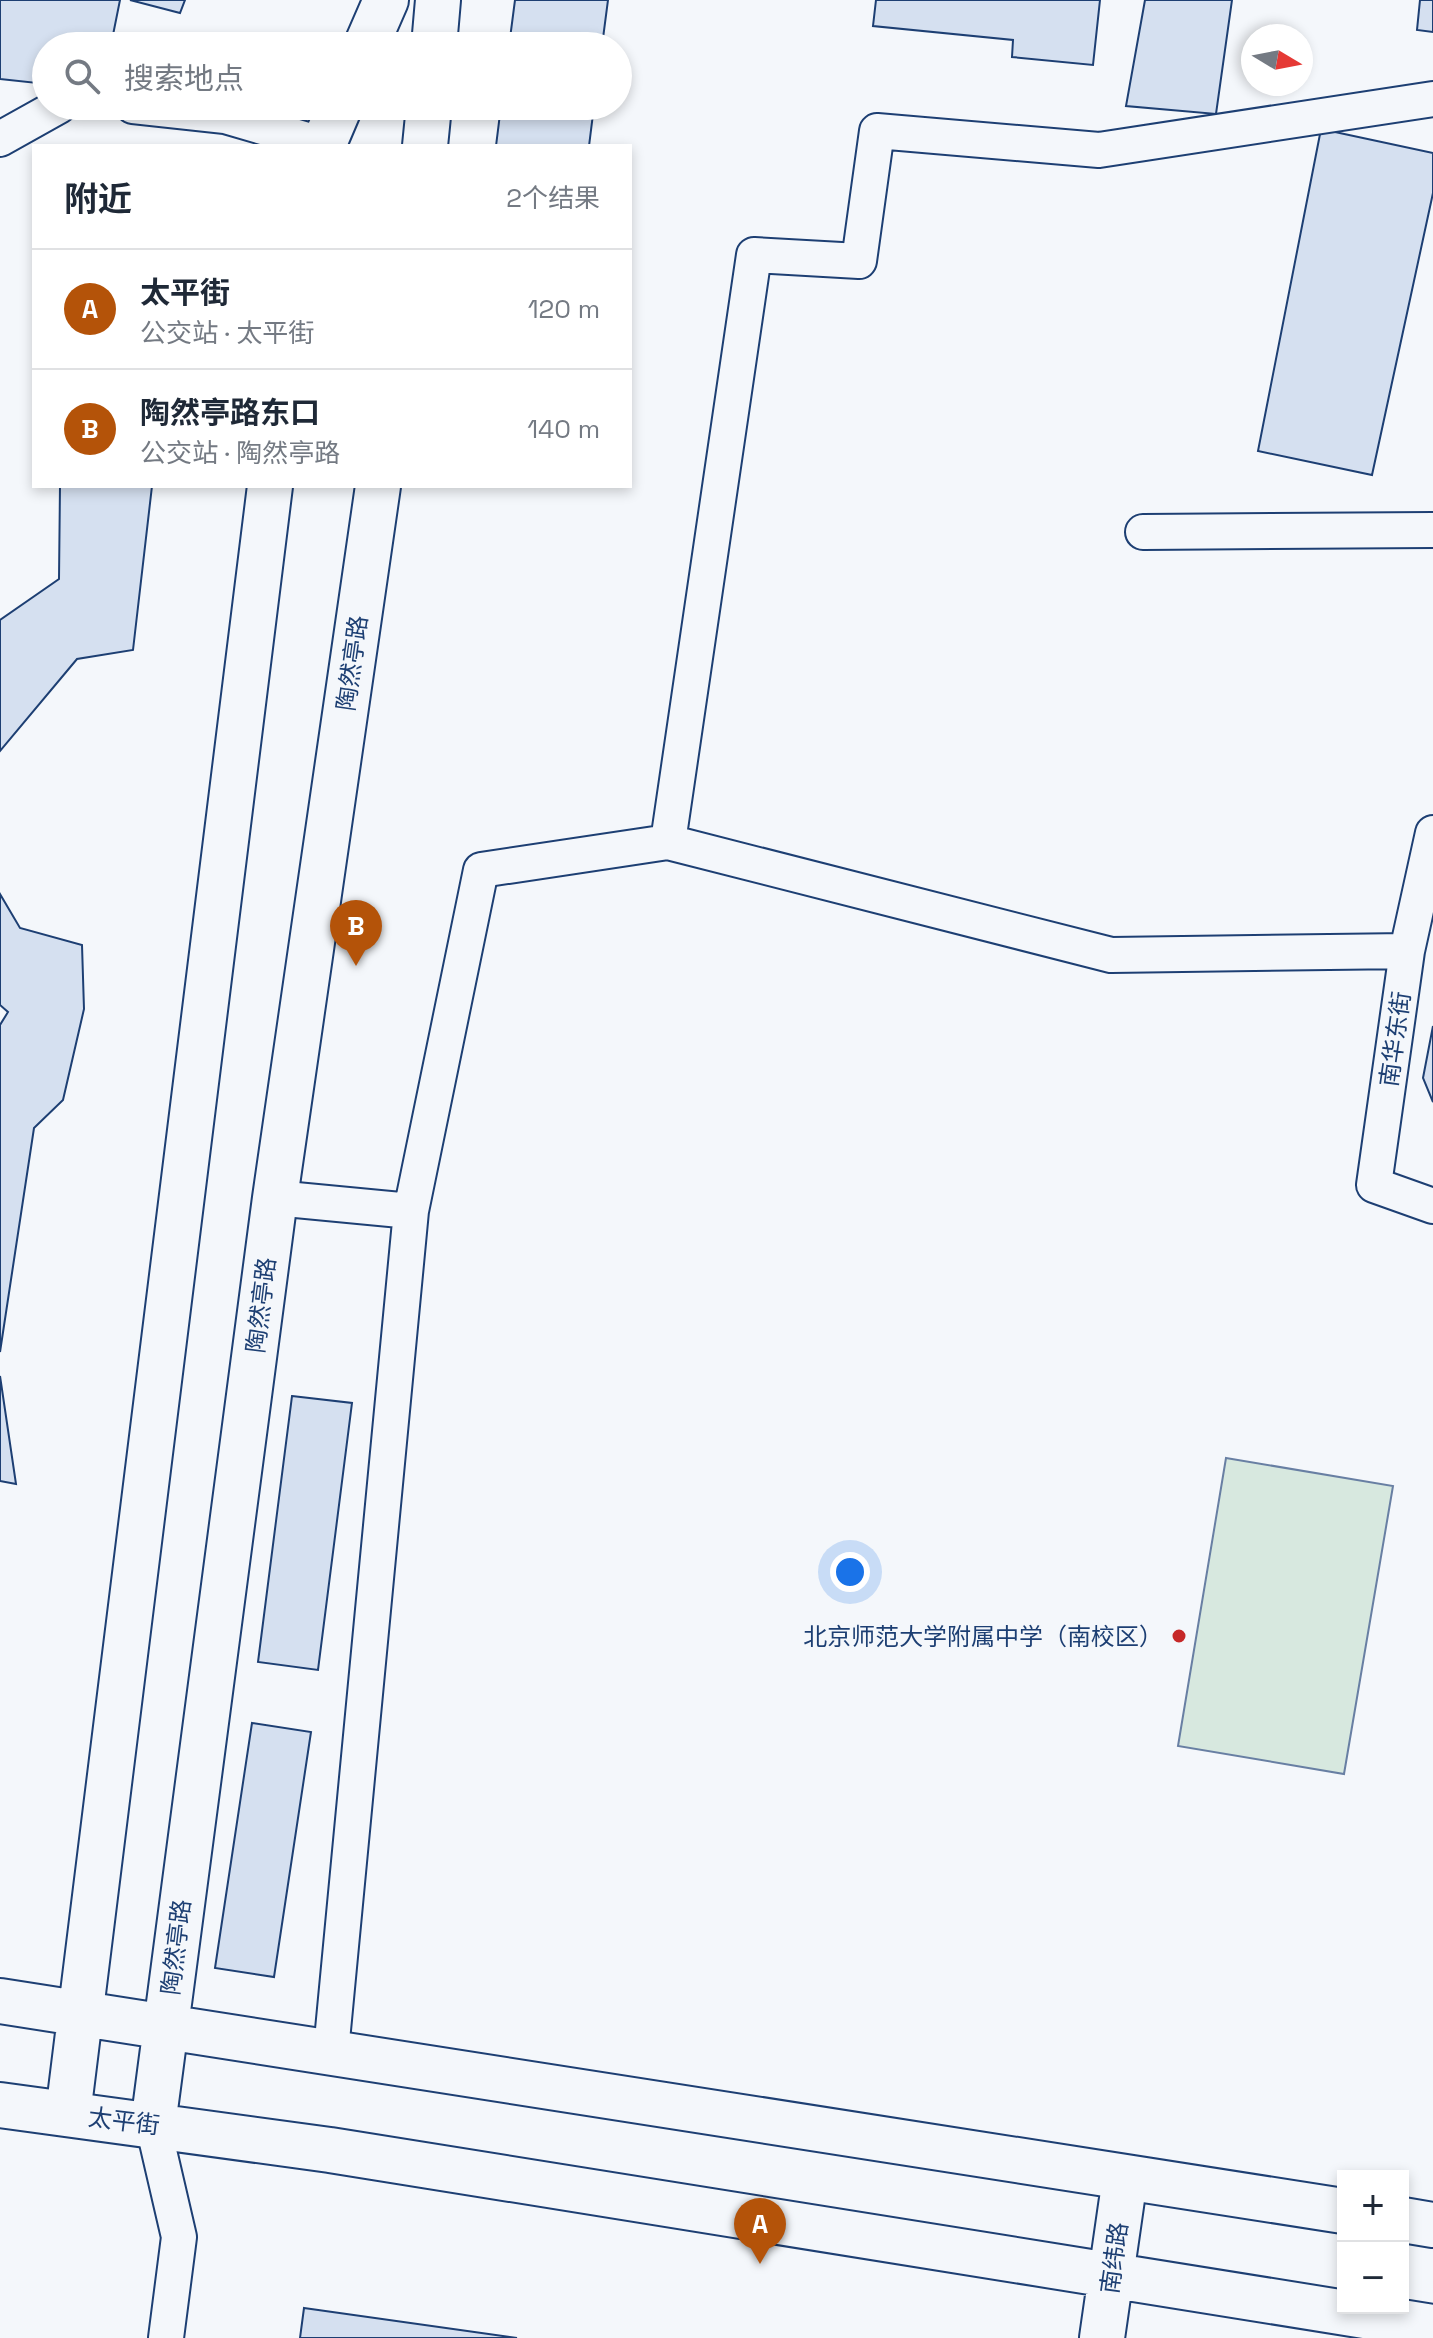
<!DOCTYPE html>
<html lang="zh">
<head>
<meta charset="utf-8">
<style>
  body { margin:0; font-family:"Space Grotesk","Noto Sans SC",sans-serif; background:#f2f2f3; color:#1f2937 }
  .controls { position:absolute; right:24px; bottom:24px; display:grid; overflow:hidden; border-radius:0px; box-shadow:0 4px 12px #0003 }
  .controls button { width:72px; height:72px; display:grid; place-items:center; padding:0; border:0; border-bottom:2px solid #e0e1e3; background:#fff; color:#1f2937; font:40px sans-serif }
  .compass { position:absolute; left:1241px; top:24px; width:72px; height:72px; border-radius:50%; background:#fff; box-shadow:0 4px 12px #0003; rotate:100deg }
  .you { position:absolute; left:850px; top:1572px; width:28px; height:28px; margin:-20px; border:6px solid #fff; border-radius:50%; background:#1a73e8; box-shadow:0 0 0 12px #1a73e833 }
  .badge { display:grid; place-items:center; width:52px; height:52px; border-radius:50%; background:#b45309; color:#fff; font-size:26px; font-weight:700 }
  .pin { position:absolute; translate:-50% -66px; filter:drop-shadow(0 2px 4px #0008) }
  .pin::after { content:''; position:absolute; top:42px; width:28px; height:24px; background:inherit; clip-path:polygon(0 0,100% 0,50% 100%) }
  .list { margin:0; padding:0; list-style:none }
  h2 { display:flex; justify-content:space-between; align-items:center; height:104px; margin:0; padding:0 32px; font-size:34px }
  h2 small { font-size:26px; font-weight:400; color:#747a83 }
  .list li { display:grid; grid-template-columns:52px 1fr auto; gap:24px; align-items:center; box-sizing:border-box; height:120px; padding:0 32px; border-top:2px solid #e0e1e3 }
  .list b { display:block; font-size:30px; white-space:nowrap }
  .list p { margin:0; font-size:26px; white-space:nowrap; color:#747a83 }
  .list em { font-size:26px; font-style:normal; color:#747a83 }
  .icon { flex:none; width:44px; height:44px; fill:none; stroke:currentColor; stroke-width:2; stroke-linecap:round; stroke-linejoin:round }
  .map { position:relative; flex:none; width:1433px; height:2338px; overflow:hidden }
  .search { position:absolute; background:#fff; box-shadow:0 4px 12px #0003; left:32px; top:32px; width:600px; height:88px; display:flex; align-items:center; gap:20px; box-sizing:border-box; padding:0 28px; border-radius:44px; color:#747a83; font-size:30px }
  .panel { position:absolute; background:#fff; box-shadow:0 4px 12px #0003; left:32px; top:144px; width:600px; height:344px; border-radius:0px }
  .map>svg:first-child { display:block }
</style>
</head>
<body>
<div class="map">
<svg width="1433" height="2338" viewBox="0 0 1433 2338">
  <rect width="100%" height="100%" fill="#f4f7fb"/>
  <path fill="#d7e8df" stroke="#687fa3" stroke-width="2" d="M1226 1458 1393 1486 1344 1774 1178 1746Z"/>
  <path fill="#d5e0f0" stroke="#1d3f73" stroke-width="2" d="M0 0H120L113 35 83 34 67 46H46V84L0 79Z
    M130 0H185L180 13Z
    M515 0H608L602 46H509Z
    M876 0H1100L1093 65 1012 57 1013 40 873 26Z
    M1145 0H1232L1216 114 1126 106Z
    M1420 0H1433V32L1417 30Z
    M501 106H594L589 146H496Z
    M1321 129 1433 153V193L1372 475 1258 451Z
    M60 486H152L133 650 77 659 0 751V620L59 579Z
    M0 894 20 928 82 945 84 1009 63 1100 34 1128 0 1352V1025L8 1012 0 1005Z
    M1433 1026V1102L1423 1078Z
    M0 1376 16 1484 0 1481Z
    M292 1396 352 1403 318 1670 258 1662Z
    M252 1723 311 1732 274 1977 215 1968Z
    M304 2308 517 2338H300Z"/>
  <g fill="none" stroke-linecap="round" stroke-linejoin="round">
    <g stroke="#1d3f73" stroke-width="38">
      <path id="street" d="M133 106 225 116 328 146
        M0 139 59 106
        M1143 532 1433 530
        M1433 833 1407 951 1374 1185 1433 1206
        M668 842 754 255 859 261 877 131 1099 150 1433 99
        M275 1198 411 1211
        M331 2051 411 1211 481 870 668 842 1111 955 1407 951
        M153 2125 179 2237 166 2338"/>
    </g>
    <g stroke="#1d3f73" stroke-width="48">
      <path id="secondary" d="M366 46 386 0
        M434 46 438 0
        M323 146 340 106
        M425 146 429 106
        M0 2001 1343 2211
        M0 2105 330 2150 1433 2327
        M68 2114 270 486
        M153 2125 275 1198 378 486
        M1403 2220 1433 2225
        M1102 2338 1125 2178"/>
    </g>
    <use href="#street" stroke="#f4f7fb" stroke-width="34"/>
    <use href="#secondary" stroke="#f4f7fb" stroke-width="44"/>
  </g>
  <circle fill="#c62828" stroke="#f4f7fb" stroke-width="3" cx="1179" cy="1636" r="8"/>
  <g text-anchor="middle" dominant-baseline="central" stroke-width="6" stroke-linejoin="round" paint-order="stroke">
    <g font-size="24" fill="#1d3f73" stroke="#f4f7fb">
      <text transform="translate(352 663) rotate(-82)">陶然亭路</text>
      <text transform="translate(1395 1039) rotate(-82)">南华东街</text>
      <text transform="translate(261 1305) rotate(-83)">陶然亭路</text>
      <text transform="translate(176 1947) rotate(-83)">陶然亭路</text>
      <text transform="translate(124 2121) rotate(7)">太平街</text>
      <text transform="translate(1114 2258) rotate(-82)">南纬路</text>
    </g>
    <g font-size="24" fill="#1d3f73" stroke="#f4f7fb" text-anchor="end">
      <text x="1163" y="1636">北京师范大学附属中学（南校区）</text>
    </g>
  </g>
</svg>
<div class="controls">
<button>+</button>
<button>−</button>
</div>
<svg class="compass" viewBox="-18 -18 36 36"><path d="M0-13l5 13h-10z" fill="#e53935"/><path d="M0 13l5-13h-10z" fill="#747a83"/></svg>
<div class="you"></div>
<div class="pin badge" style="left:760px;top:2264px">A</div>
<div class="pin badge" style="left:356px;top:966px">B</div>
<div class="search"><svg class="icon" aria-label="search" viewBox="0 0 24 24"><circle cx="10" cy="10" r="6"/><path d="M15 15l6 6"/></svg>搜索地点</div>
<section class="panel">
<h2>附近<small>2个结果</small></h2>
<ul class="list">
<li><span class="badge">A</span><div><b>太平街</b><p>公交站 · 太平街</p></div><em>120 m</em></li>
<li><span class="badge">B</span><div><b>陶然亭路东口</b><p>公交站 · 陶然亭路</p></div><em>140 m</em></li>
</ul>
</section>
</div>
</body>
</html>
